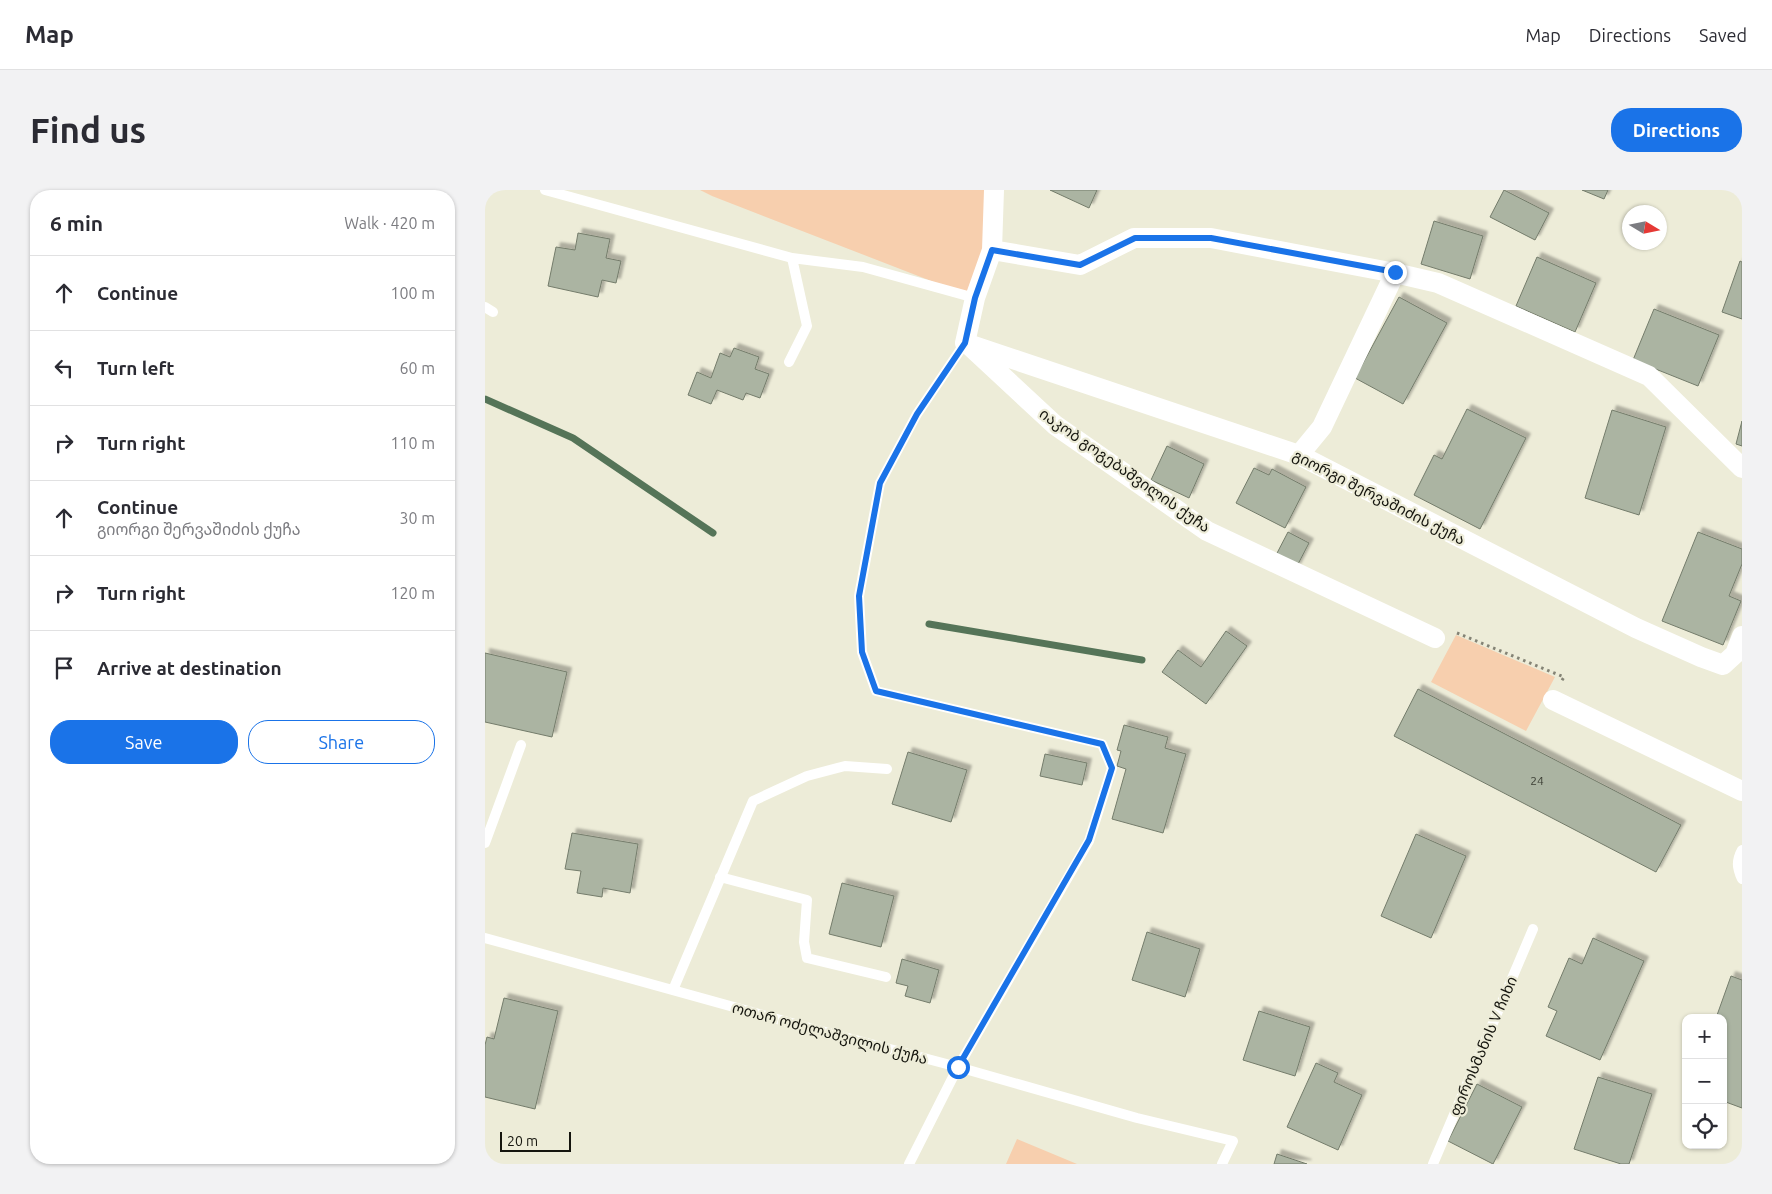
<!DOCTYPE html>
<html lang="en">
<head>
<meta charset="utf-8">
<style>
  body { margin:0; font-family:Ubuntu,"Noto Sans Georgian",sans-serif; background:#f2f2f3; color:#2b2b33 }
  .controls { position:absolute; right:15px; bottom:15px; display:grid; overflow:hidden; border-radius:10px; box-shadow:0 1px 4px #0004 }
  .controls button { width:45px; height:45px; display:grid; place-items:center; padding:0; border:0; border-bottom:1px solid #e1e1e2; background:#fff; color:#2b2b33; font:25px sans-serif }
  .compass { position:absolute; left:1137px; top:15px; width:45px; height:45px; border-radius:50%; background:#fff; box-shadow:0 1px 4px #0004; rotate:100deg }
  .scale { position:absolute; left:15px; bottom:12px; width:71px; box-sizing:border-box; padding-left:5px; border:2px solid #15150e; border-top:0; font-size:14px; line-height:18px; white-space:nowrap; color:#15150e; -webkit-text-stroke:4px #edecd8; paint-order:stroke }
  .stop { position:absolute; width:15px; height:15px; margin:-11px; border:4px solid #1a73e8; border-radius:50%; background:#fff }
  .stop.end { background:#1a73e8; border-color:#fff; box-shadow:0 1px 5px #0008 }
  .list { margin:0; padding:0; list-style:none }
  h2 { display:flex; justify-content:space-between; align-items:center; height:65px; margin:0; padding:0 20px; font-size:21px }
  h2 small { font-size:16px; font-weight:400; color:#7c7c81 }
  .list li { display:grid; grid-template-columns:32px 1fr auto; gap:15px; align-items:center; box-sizing:border-box; height:75px; padding:0 20px; border-top:1px solid #e1e1e2 }
  .list b { display:block; font-size:19px; white-space:nowrap }
  .list p { margin:0; font-size:16px; white-space:nowrap; color:#7c7c81 }
  .list em { font-size:16px; font-style:normal; color:#7c7c81 }
  .actions { display:flex; gap:10px; padding:15px 20px }
  .actions a { flex:1; padding:11px 0; border:1px solid #1a73e8; border-radius:20px; text-align:center; font-size:18px; color:#1a73e8 }
  .actions .main { background:#1a73e8; color:#fff }
  .icon { flex:none; width:28px; height:28px; fill:none; stroke:currentColor; stroke-width:2; stroke-linecap:round; stroke-linejoin:round }
  .map { position:relative; flex:none; width:1257px; height:974px; overflow:hidden; border-radius:20px }
  header { display:flex; align-items:center; gap:30px; box-sizing:border-box; height:70px; padding:0 25px; background:#fff; border-bottom:1px solid #e1e1e2 }
  header strong { font-size:24px }
  nav { display:flex; gap:28px; margin-inline-start:auto; font-size:18px }
  .intro { display:flex; align-items:center; justify-content:space-between; box-sizing:border-box; height:120px; padding:0 30px }
  h1 { margin:0; font-size:35px }
  .button { padding:12px 22px; border-radius:20px; background:#1a73e8; color:#fff; font-size:18px; font-weight:700 }
  main { display:flex; gap:30px; padding:0 30px }
  aside { flex:1; background:#fff; border-radius:20px; box-shadow:0 1px 4px #0004 }
  .map>svg:first-child { display:block }
</style>
</head>
<body>
<header>
<strong>Map</strong>
<nav><a>Map</a><a>Directions</a><a>Saved</a></nav>
</header>
<div class="intro"><h1>Find us</h1><a class="button">Directions</a></div>
<main>
<aside>
<h2>6 min<small>Walk · 420 m</small></h2>
<ul class="list">
<li><svg class="icon" aria-label="ahead" viewBox="0 0 24 24"><path d="M12 20V5M6 11l6-6 6 6"/></svg><div><b>Continue</b></div><em>100 m</em></li>
<li><svg class="icon" aria-label="left" viewBox="0 0 24 24"><path d="M17 20v-9H6M10 6l-5 5 5 5"/></svg><div><b>Turn left</b></div><em>60 m</em></li>
<li><svg class="icon" aria-label="right" viewBox="0 0 24 24"><path d="M7 20v-9h11M14 6l5 5-5 5"/></svg><div><b>Turn right</b></div><em>110 m</em></li>
<li><svg class="icon" aria-label="ahead" viewBox="0 0 24 24"><path d="M12 20V5M6 11l6-6 6 6"/></svg><div><b>Continue</b><p>გიორგი შერვაშიძის ქუჩა</p></div><em>30 m</em></li>
<li><svg class="icon" aria-label="right" viewBox="0 0 24 24"><path d="M7 20v-9h11M14 6l5 5-5 5"/></svg><div><b>Turn right</b></div><em>120 m</em></li>
<li><svg class="icon" aria-label="arrive" viewBox="0 0 24 24"><path d="M6 21V4h12l-3 4 3 4H6"/></svg><div><b>Arrive at destination</b></div></li>
</ul>
<div class="actions"><a class="main">Save</a><a>Share</a></div>
</aside>
<div class="map">
<svg width="1257" height="974" viewBox="0 0 1257 974">
  <defs>
    <filter id="shadow"><feDropShadow dx="4.5" dy="-4.5" stdDeviation="1" flood-color="#0004"/></filter>
  </defs>
  <rect width="100%" height="100%" fill="#edecd8"/>
  <path fill="#f7cfae" d="M215 0H501L508 2 490 108 227 6Z
    M971 445 1070 487 1041 541 946 492Z
    M532 949 592 974H521Z"/>
  <g fill="none" stroke-linecap="round" stroke-linejoin="round">
    <path stroke="#557458" stroke-width="7" d="M0 209 88 248 228 343
      M444 434 657 470"/>
  </g>
  <path fill="#abb4a2" stroke="#747c6b" filter="url(#shadow)" d="M565 0H612L604 18Z
    M1019 0 1064 23 1050 50 1005 27Z
    M1097 0H1123L1119 9Z
    M949 31 998 46 985 89 936 74Z
    M93 43 125 49 121 68 136 71 131 93 117 90 113 107 63 96 71 57 90 60Z
    M1052 67 1111 93 1090 142 1031 116Z
    M1255 71 1257 72V129L1237 122Z
    M914 107 962 133 918 214 870 188Z
    M1169 119 1234 145 1213 196 1148 170Z
    M249 158 274 167 270 179 284 184 275 208 261 203 258 210 232 200 226 214 203 205 212 182 226 188 235 163 245 167Z
    M982 219 1041 248 995 339 929 305 949 265 957 269Z
    M1127 220 1181 237 1154 325 1100 308Z
    M1257 231V256L1251 254Z
    M682 256 719 274 704 308 666 290Z
    M769 278 784 285 787 279 821 297 800 338 751 313Z
    M803 342 824 353 811 378 790 367Z
    M1213 342 1257 359V374L1244 406 1256 411 1238 455 1177 431Z
    M741 441 762 456 721 514 677 482 693 460 716 477Z
    M0 463 82 482 67 547 0 532Z
    M933 499 1196 635 1171 682 909 546Z
    M639 535 683 547 680 558 701 564 678 643 627 629 641 579 632 576 636 561 632 560Z
    M423 562 482 580 466 632 407 614Z
    M560 564 602 573 597 595 555 586Z
    M87 643 153 654 145 703 118 698 117 707 92 703 96 681 80 679Z
    M931 644 981 666 946 748 896 726Z
    M357 693 409 706 396 757 344 744Z
    M662 742 715 759 700 807 647 790Z
    M1108 748 1159 771 1115 870 1061 846 1072 821 1063 817 1084 768 1097 774Z
    M417 769 454 780 445 813 420 806 423 796 411 793Z
    M1246 786 1257 790V918L1238 911V828H1231Z
    M19 808 73 821 50 919 0 907V855L2 847 9 849Z
    M774 821 825 837 810 886 758 870Z
    M831 873 853 883 849 892 877 905 853 960 802 937Z
    M1113 887 1167 904 1144 974H1136L1089 959Z
    M992 894 1037 917 1008 974 963 951Z
    M792 964 822 974H789Z"/>
  <g fill="none" stroke-linecap="round" stroke-linejoin="round">
    <path stroke="#848375" stroke-width="3" stroke-dasharray="2.5 4" stroke-linecap="butt" d="M972 443 1079 487 1076 492"/>
    <path stroke="#fff" stroke-width="10" d="M60 0 307 68 378 77 490 108
      M0 117 8 122
      M304 172 322 136 307 68
      M0 653 36 555
      M1257 660C1251 671 1252 678 1257 689
      M235 687 322 710 319 752 322 768 401 787
      M0 748 310 834 473 877 652 928 748 951 737 974
      M188 800 268 611 322 586 360 576 402 579
      M424 974 473 877 604 651 627 578 617 554 391 501 377 462 374 406 395 293 432 224 480 153
      M948 974 1048 739"/>
    <path stroke="#fff" stroke-width="20" d="M507 60 595 75 649 48H726L910 83 953 93 1164 186 1257 278
      M480 153 814 265 1151 438 1216 467 1238 475 1250 464 1257 446
      M480 153 490 108 507 60 509 0
      M486 157 570 235 722 341 950 448
      M814 265 837 237 910 83
      M1068 510 1257 601"/>
  </g>
  <g fill="none" stroke-linecap="round" stroke-linejoin="round">
    <path stroke="#1a73e8" stroke-width="6" d="M473 877 604 650 627 578 617 554 391 501 377 462 374 406 395 293 432 224 480 153 490 108 507 60 595 75 650 48H726L910 82"/>
  </g>
  <g text-anchor="middle" dominant-baseline="central" stroke-width="4.5" stroke-linejoin="round" paint-order="stroke">
    <g font-size="12" fill="#3a3d33">
      <text x="1052" y="590">24</text>
    </g>
    <g font-size="15" fill="#15150e" stroke="#edecd8">
      <text transform="translate(640 280) rotate(35)">იაკობ გოგებაშვილის ქუჩა</text>
      <text transform="translate(894 307) rotate(27)">გიორგი შერვაშიძის ქუჩა</text>
      <text transform="translate(345 843) rotate(15)">ოთარ ოძელაშვილის ქუჩა</text>
      <text transform="translate(998 856) rotate(-67)">ფიროსმანის V ჩიხი</text>
    </g>
  </g>
</svg>
<div class="controls">
<button>+</button>
<button>−</button>
<button><svg class="icon" aria-label="locate" viewBox="0 0 24 24"><circle cx="12" cy="12" r="6"/><path d="M12 2v4M12 18v4M2 12h4M18 12h4"/></svg></button>
</div>
<svg class="compass" viewBox="-18 -18 36 36"><path d="M0-13l5 13h-10z" fill="#e53935"/><path d="M0 13l5-13h-10z" fill="#7c7c81"/></svg>
<div class="scale">20 m</div>
<div class="stop" style="left:473px;top:877px"></div>
<div class="stop end" style="left:910px;top:82px"></div>
</div>
</main>
</body>
</html>
